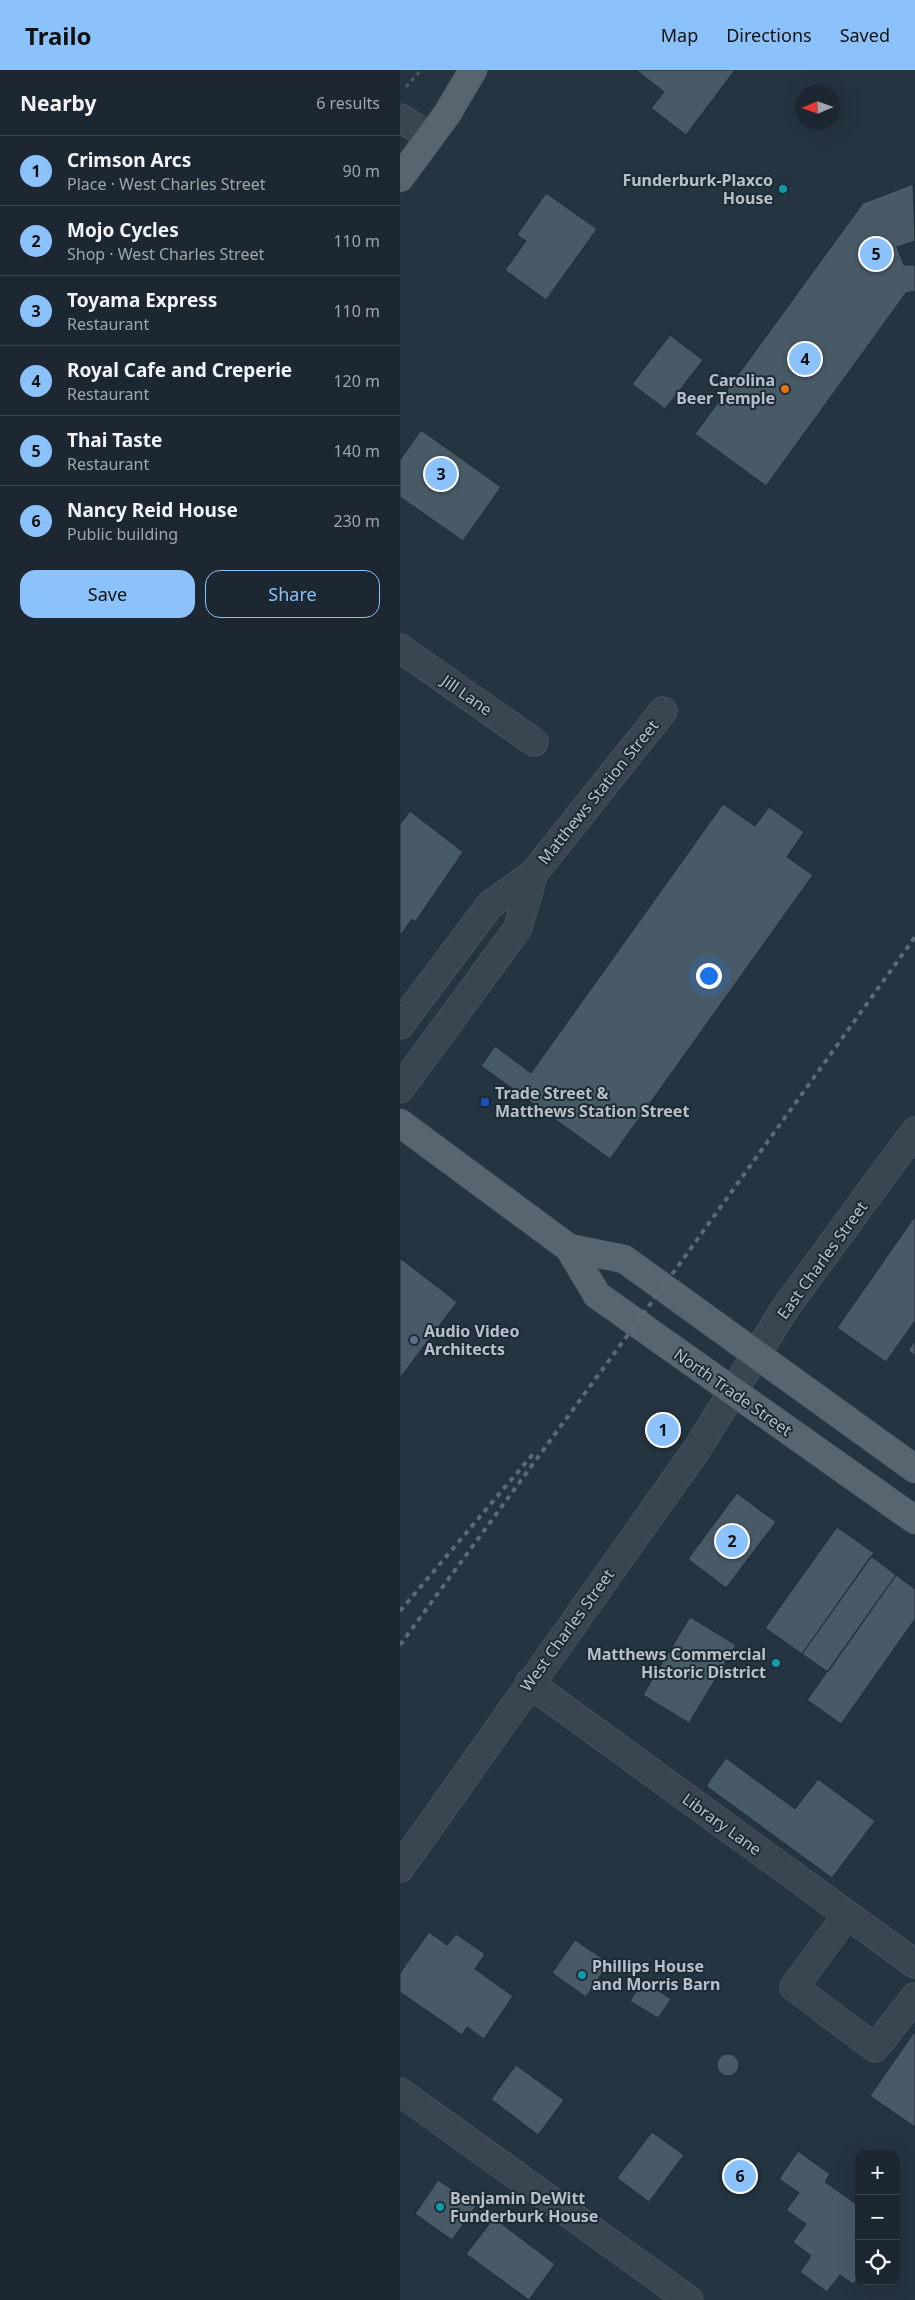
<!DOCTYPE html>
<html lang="en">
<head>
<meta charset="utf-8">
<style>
  body { margin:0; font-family:"Noto Sans",sans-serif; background:#252f39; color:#f1f3f6 }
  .controls { position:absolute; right:15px; bottom:15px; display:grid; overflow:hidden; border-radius:10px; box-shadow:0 5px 20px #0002 }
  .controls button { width:45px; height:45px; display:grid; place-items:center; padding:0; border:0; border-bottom:1px solid #3a444d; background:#1c2731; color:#f1f3f6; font:25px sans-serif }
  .compass { position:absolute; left:395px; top:15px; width:45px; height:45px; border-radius:50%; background:#1c2731; box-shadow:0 5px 20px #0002; rotate:268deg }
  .you { position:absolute; left:308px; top:905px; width:18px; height:18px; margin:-12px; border:4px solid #fff; border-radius:50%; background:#1a73e8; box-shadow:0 0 0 8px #1a73e833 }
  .badge { display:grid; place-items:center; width:32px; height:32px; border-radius:50%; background:#8bc2fb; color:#111; font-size:16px; font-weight:700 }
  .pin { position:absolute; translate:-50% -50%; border:2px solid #fff; box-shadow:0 1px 5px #0006 }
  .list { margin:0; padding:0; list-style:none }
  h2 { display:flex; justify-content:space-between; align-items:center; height:65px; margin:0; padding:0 20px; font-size:21px }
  h2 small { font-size:16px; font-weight:400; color:#a0a5ab }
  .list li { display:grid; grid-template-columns:32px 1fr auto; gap:15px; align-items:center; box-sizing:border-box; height:70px; padding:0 20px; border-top:1px solid #3a444d }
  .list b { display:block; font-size:19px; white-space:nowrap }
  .list p { margin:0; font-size:16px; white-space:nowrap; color:#a0a5ab }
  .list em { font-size:16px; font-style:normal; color:#a0a5ab }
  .actions { display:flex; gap:10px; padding:15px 20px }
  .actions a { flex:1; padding:11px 0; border:1px solid #8bc2fb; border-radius:15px; text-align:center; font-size:18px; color:#8bc2fb }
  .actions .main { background:#8bc2fb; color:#111 }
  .icon { flex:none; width:28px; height:28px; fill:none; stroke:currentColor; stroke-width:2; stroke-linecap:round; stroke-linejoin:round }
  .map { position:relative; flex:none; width:515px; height:2230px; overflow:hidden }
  header { display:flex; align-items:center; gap:30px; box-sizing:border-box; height:70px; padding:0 25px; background:#8bc2fb; color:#111 }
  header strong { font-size:24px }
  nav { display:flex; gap:28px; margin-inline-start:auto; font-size:18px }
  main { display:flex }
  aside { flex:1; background:#1c2731 }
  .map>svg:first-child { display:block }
</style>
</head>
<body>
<header>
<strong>Trailo</strong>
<nav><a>Map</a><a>Directions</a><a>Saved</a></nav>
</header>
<main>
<aside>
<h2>Nearby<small>6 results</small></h2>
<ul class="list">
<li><span class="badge">1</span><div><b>Crimson Arcs</b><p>Place · West Charles Street</p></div><em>90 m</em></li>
<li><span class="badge">2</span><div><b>Mojo Cycles</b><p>Shop · West Charles Street</p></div><em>110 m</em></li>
<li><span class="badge">3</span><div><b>Toyama Express</b><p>Restaurant</p></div><em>110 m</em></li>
<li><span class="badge">4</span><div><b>Royal Cafe and Creperie</b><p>Restaurant</p></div><em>120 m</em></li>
<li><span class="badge">5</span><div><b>Thai Taste</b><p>Restaurant</p></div><em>140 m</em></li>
<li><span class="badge">6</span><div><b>Nancy Reid House</b><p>Public building</p></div><em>230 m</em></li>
</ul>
<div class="actions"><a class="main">Save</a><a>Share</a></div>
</aside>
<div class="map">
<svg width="515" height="2230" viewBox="0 0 515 2230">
  <rect width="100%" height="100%" fill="#253441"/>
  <path fill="#495a67" stroke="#202c38" d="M236 0H335L286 65 251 38 264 22Z
    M513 114 515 171 497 177 504 195H515V221L506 223 366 416 295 364 463 133Z
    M146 123 197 159 146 230 105 200 126 171 117 165Z
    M270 265 303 290 265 339 232 314Z
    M21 360 101 417 63 471 0 427V390Z
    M323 734 355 756 369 737 404 762 387 787 413 805 210 1089 81 996 95 976 131 1003Z
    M10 741 63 782 15 852 12 849 0 866V754Z
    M515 1146V1251L486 1292 437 1258Z
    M0 1188 57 1232 0 1308Z
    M515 1271V1286L508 1280Z
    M337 1423 376 1452 326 1518 288 1489Z
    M437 1457 474 1483 402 1584 365 1558Z
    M471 1486 496 1505 428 1602 402 1584Z
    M496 1505 515 1519V1549L441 1654 407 1630Z
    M290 1547 336 1575 289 1653 243 1625Z
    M326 1688 395 1739 418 1709 475 1751 432 1808 306 1716Z
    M29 1862 47 1875 56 1864 85 1884 75 1899 113 1926 84 1969 67 1957 62 1965 0 1922V1903Z
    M175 1870 209 1893 186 1927 152 1903Z
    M243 1911 271 1929 258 1948 230 1931Z
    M515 1961V2057L470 2026Z
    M317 1995a11 11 0 1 1 22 0a11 11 0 1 1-22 0Z
    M116 1995 164 2030 138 2065 91 2029Z
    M252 2062 284 2085 249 2132 217 2108Z
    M398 2081 430 2104 425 2112 459 2136V2207L453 2214 440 2205 427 2222 400 2202 411 2186 393 2172 406 2154 386 2140 399 2123 379 2109Z
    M38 2110 76 2136 52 2170 15 2144Z
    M94 2148 155 2194 129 2230 66 2184Z"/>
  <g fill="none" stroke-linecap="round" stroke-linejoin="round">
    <g stroke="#57636e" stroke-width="29">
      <path id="minor" d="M0 48 30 66
        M0 578 134 672
        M0 955 90 835 134 803 263 641
        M0 1019 118 858 134 803
        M129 1613 515 1894
        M0 1798 295 1382 386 1237 515 1061
        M447 1845 394 1917 475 1978 515 1927
        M0 2022 289 2230"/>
    </g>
    <g stroke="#46515d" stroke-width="29">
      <path id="major" d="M0 108 47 44 73 0
        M0 1053 169 1178 197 1225 515 1450
        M169 1178 224 1189 515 1399"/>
    </g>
    <path stroke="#455e5e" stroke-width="3" stroke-dasharray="4 4" stroke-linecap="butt" d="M6 17 21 0"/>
    <use href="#minor" stroke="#394551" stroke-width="28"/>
    <use href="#major" stroke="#576571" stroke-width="28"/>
    <path stroke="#5b6a78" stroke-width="4" stroke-dasharray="5 5" stroke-linecap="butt" d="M0 1541 134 1383
      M0 1575 263 1217 515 867"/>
  </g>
  <g fill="#0f9aa8" stroke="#1e2a36" stroke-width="2">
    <circle cx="383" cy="119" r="5"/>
    <circle cx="376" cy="1593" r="5"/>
    <circle cx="182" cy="1905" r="5"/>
    <circle cx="40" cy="2137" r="5"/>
  </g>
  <circle fill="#e8710a" stroke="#1e2a36" stroke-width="2" cx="385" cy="319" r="5"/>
  <rect fill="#1a4fb4" stroke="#1e2a36" stroke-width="2" x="80" y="1027" width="10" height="10" rx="2.5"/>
  <circle fill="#5c6f8a" stroke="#1e2a36" stroke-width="2" cx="14" cy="1270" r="5"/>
  <g text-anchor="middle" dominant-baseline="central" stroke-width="4" stroke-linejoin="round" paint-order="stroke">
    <g font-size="16" font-weight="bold" fill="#b6c0cb" stroke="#1e2a36" text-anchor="start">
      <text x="373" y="110" text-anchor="end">Funderburk-Plaxco<tspan x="373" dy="18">House</tspan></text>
      <text x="375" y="310" text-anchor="end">Carolina<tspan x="375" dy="18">Beer Temple</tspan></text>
      <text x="95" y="1023">Trade Street &amp;<tspan x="95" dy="18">Matthews Station Street</tspan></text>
      <text x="24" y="1261">Audio Video<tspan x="24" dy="18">Architects</tspan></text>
      <text x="366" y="1584" text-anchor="end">Matthews Commercial<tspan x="366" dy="18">Historic District</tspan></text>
      <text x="192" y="1896">Phillips House<tspan x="192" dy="18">and Morris Barn</tspan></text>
      <text x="50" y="2128">Benjamin DeWitt<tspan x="50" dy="18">Funderburk House</tspan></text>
    </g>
    <g font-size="16" fill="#b6c0cb" stroke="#1e2a36">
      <text transform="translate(67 625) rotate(35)">Jill Lane</text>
      <text transform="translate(198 722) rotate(-51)">Matthews Station Street</text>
      <text transform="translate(422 1190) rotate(-54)">East Charles Street</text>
      <text transform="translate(333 1322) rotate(35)">North Trade Street</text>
      <text transform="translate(167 1560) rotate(-54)">West Charles Street</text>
      <text transform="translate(322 1754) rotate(36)">Library Lane</text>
    </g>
  </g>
</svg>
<div class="controls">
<button>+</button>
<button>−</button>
<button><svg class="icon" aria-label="locate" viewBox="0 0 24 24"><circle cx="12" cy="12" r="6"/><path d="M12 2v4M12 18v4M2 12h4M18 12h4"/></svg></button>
</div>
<svg class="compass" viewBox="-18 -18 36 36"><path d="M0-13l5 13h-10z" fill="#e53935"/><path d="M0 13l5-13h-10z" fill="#a0a5ab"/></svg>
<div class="you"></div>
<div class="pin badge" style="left:263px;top:1360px">1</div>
<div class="pin badge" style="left:332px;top:1471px">2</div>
<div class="pin badge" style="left:41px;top:404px">3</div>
<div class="pin badge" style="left:405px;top:289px">4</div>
<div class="pin badge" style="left:476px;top:184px">5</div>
<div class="pin badge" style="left:340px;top:2106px">6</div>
</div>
</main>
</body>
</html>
